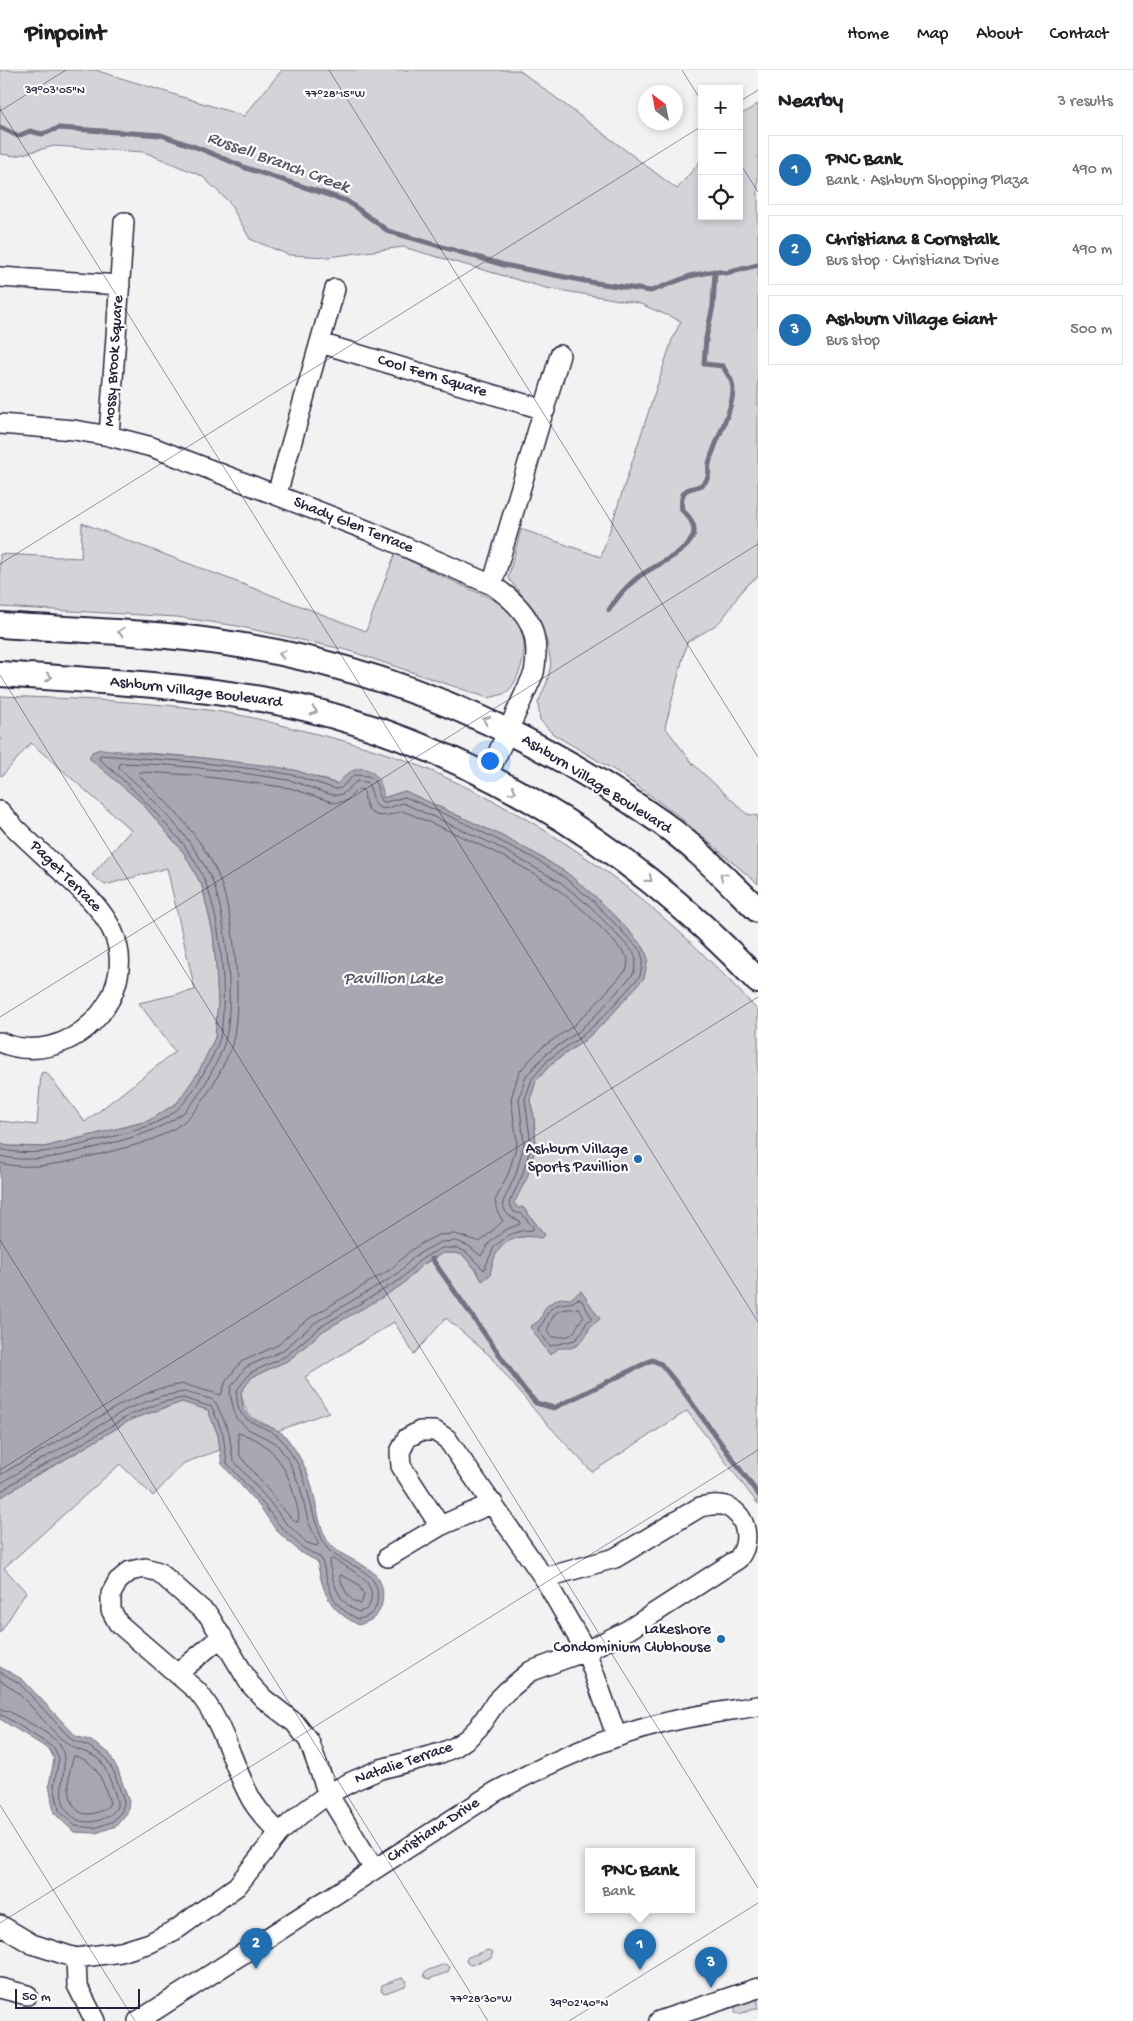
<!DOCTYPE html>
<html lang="en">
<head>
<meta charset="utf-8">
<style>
  body { margin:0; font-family:"Gochi Hand",sans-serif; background:#f6f6f6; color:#202124 }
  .controls { position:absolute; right:15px; top:15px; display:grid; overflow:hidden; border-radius:0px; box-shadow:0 2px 8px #0003 }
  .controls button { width:45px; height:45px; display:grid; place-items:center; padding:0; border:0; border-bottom:1px solid #e0e0e0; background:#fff; color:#202124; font:25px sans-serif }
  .compass { position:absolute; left:638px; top:15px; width:45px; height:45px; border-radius:50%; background:#fff; box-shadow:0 2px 8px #0003; rotate:328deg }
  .scale { position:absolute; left:15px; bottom:12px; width:125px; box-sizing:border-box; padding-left:5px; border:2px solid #22223b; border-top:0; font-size:14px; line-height:18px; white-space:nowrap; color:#22223b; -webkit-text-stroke:4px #fff; paint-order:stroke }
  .you { position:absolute; left:489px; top:690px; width:18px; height:18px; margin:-12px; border:4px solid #fff; border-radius:50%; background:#1a73e8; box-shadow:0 0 0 8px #1a73e833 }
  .badge { display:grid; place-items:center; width:32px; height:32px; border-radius:50%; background:#1f6fb2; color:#fff; font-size:16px; font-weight:700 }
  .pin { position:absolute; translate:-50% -41px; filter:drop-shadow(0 1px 2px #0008) }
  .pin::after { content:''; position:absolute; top:26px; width:18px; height:15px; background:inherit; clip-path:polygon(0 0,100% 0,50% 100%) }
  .popup { position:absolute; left:585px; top:1778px; width:110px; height:65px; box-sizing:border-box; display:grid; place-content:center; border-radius:0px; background:#fff; filter:drop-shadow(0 1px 4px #0005); font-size:16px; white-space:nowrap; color:#757577 }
  .popup b { font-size:19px; color:#202124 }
  .popup::after { content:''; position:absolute; left:50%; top:100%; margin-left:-10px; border:10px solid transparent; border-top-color:#fff }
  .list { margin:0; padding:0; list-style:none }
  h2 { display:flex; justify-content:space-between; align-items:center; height:65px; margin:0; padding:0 20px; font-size:21px }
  h2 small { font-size:16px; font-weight:400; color:#757577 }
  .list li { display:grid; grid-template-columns:32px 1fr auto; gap:15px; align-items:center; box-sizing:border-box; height:70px; margin:0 10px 10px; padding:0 10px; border:1px solid #e0e0e0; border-radius:0px }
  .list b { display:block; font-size:19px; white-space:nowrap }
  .list p { margin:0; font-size:16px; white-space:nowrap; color:#757577 }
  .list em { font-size:16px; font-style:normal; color:#757577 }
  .icon { flex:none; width:28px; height:28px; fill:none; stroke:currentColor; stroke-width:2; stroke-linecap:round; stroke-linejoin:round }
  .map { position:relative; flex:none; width:758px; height:1951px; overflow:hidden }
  header { display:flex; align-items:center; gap:30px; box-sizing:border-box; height:70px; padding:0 25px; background:#fff; border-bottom:1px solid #e0e0e0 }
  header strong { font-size:24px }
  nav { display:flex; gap:28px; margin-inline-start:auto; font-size:18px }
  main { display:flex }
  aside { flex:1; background:#fff }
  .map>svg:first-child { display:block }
</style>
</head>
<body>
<header>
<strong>Pinpoint</strong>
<nav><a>Home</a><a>Map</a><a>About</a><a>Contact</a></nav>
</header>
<main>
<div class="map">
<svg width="758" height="1951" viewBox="0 0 758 1951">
  <rect width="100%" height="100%" fill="#f2f2f3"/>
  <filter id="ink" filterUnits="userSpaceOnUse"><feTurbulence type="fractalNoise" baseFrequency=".02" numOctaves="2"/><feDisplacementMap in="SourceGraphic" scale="10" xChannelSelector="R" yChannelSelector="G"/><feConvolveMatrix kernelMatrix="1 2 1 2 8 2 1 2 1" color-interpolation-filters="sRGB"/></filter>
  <g filter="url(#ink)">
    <path fill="#d3d3d8" stroke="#7a7a8a" d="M0 0H95L244 46 282 0H519L677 119 702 89V146H739V46L758 34V507C741 516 735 533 723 548 715 558 698 565 687 572L665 657 693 694 747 744 758 746V814L676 744 619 703 553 664 540 650 538 633 547 612 551 594 547 572 534 540 508 508 521 459 601 487 672 270 681 251 638 233 546 218 403 177 328 187 289 185 250 169 229 132 202 106 144 82 54 76 15 86 0 84Z
      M82 453 366 561 395 484 498 532C524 552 531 577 517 607 514 614 510 621 503 624 498 626 492 627 488 628L347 580 237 556 177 547 0 537V484L81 488Z
      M0 626C78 629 157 631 234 644 252 647 270 652 288 657 330 667 375 678 415 694 526 740 626 807 711 892 727 908 743 924 758 941V1434L687 1341 592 1402 537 1343 489 1285 446 1248 414 1284 394 1252 305 1307 329 1342 277 1361C253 1345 247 1354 241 1322L252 1307 289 1290 323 1261 403 1214 422 1195 443 1183H455L463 1185 476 1200 482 1210 490 1205C495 1168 513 1167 545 1165L523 1137 519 1139 513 1133 526 1108 536 1076 534 1047 530 1030 536 1011 552 993 585 970 606 951 622 933 648 889 644 878 628 860 567 803 534 783 498 764 405 721 383 728 294 700 195 687 100 679 90 688 142 733 184 783 202 816 213 863 216 896 218 932 215 968 198 1003 177 1033 148 1051 44 1077 8 1076 0 1074V1051L37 1055 41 1003 46 1002 85 1052 175 982 139 933 195 920 167 798 105 815 92 805 131 760 31 673 2 706 0 705Z
      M182 1332 208 1340 218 1365 220 1380 184 1393 153 1426 120 1394 4 1498 26 1522 0 1563V1428L31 1408 59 1393 132 1349Z
      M488 1880 493 1882 491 1888 471 1895 467 1893 466 1890 468 1887Z
      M445 1894 450 1897 448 1902 429 1909 425 1907 424 1903 426 1901Z
      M402 1908 407 1911 405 1916 385 1923 381 1921 382 1915Z
      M756 1929 758 1930V1938L739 1944 735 1943V1938L736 1936Z"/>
    <path fill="#a8a8b2" stroke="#727282" d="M100 679 117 682 195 687 270 696 294 700 337 714C341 710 346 704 352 701 371 692 384 711 383 728L405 721 498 764 534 783 567 803 597 828 628 860 644 878 648 889 644 908 606 951 585 970 552 993 536 1011 530 1030 534 1047 536 1076 527 1108 514 1133 518 1138 522 1137 545 1165 541 1168C511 1162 494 1175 490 1205L482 1211 476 1200 463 1185 455 1183H443L422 1195 403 1214 383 1227 323 1261 289 1290 252 1307 241 1322C242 1327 242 1336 244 1341 252 1355 276 1355 286 1367 297 1381 306 1397 311 1414 316 1430 319 1463 331 1475 350 1495 389 1495 382 1533 379 1547 371 1551 359 1555 328 1540 323 1522 317 1491L300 1482 276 1460 261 1438 222 1394 218 1365 208 1340 182 1332 132 1349 59 1393 31 1408 0 1428V1074L8 1076 44 1077 148 1051 177 1033 198 1003 215 968 218 932 216 896 213 863 202 816 184 783 142 733 89 688 92 682Z
      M581 1221 600 1249 590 1257 586 1266 578 1275 571 1278H559L550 1285 530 1257 540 1250 545 1238 549 1234 560 1228 570 1229Z
      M0 1597 22 1609 76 1666 91 1671 109 1683 118 1700 129 1732 127 1743 116 1756 96 1763 74 1762 54 1743 49 1715 54 1689 50 1680 0 1649Z"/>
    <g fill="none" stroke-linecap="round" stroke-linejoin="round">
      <path stroke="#58586b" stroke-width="1" d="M0 1079C35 1089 74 1076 108 1068 133 1061 161 1055 180 1037 192 1026 216 983 220 968 228 930 221 850 206 814 202 803 195 791 188 781 183 772 175 765 169 758 147 732 124 710 99 689L100 685 195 692 270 701 293 705 336 719 341 718 354 705 369 706C382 716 375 724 382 732H386L405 727 454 748 532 787 564 807 594 832 640 880 643 889 640 906 603 947 582 966 549 989 532 1009 525 1029 531 1075 522 1106 509 1133 514 1142 522 1144 533 1157V1160L521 1161 509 1165 494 1177 484 1200 466 1182 457 1178H442L430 1184 419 1191 400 1210 320 1257 286 1286 250 1303 237 1320C234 1358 262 1350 281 1369 285 1374 289 1380 292 1385 309 1408 309 1439 320 1464 322 1469 324 1475 327 1478 344 1498 383 1497 377 1533 375 1543 367 1548 358 1549 326 1533 331 1517 321 1488L303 1478 280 1456 264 1435 227 1393 223 1364 212 1337 183 1328 163 1332 130 1345 56 1389 28 1403 0 1422
        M0 1086C35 1095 74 1083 108 1074 135 1067 161 1060 184 1042 197 1032 221 987 225 971 235 938 226 842 212 810 191 766 155 730 119 698L120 693C176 694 233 701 288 710 300 712 329 727 339 725 346 724 351 715 357 711L366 712C375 720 370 742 387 738 393 737 398 734 403 733L493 774 560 812 590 836 634 883 636 890 634 903 598 943 578 962 546 984 526 1006 519 1029 524 1074 516 1104 503 1132C503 1142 510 1148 519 1150L520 1154 505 1160 490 1172 481 1186 469 1176 456 1171 441 1172 427 1179 415 1186 396 1205 316 1252 282 1281 246 1297 231 1317 230 1324 236 1348 248 1359 276 1373 289 1391 300 1417 308 1451 318 1473 317 1476 307 1473 285 1452 269 1431 233 1390 229 1362 216 1333 211 1329 185 1322 161 1326 127 1339 53 1383 25 1398 0 1414
        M0 1093C34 1102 72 1091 104 1083 134 1076 168 1068 190 1046 204 1033 229 989 233 971 242 926 235 853 220 810 206 772 169 733 139 706L140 702 193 705 268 715 290 718 335 733 346 731 357 720 362 719C366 723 364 725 365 730 370 753 389 745 403 741L415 746C463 767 513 788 556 818 582 837 608 863 628 888L627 899 593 937 573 956 541 978 519 1002 511 1029 517 1073 509 1102 495 1131 497 1141 503 1151 480 1172 455 1164 438 1165 422 1173 410 1181 391 1199 313 1246 297 1257 278 1275 241 1292 226 1311 221 1325 183 1314 158 1319 123 1333 0 1405
        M578 1229 581 1230 592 1248 586 1253 582 1263 575 1270 550 1276 538 1260 539 1257C546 1252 545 1243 552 1238 561 1231 569 1236 578 1229Z
        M578 1238 584 1246C570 1264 579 1267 552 1267L547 1260C551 1253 552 1242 562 1240 567 1238 572 1240 578 1238Z
        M238 1363C271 1370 288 1398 295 1429 297 1436 300 1445 298 1452H296L290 1447 240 1386Z
        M333 1489C347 1498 375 1509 371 1529 370 1537 367 1540 359 1542 338 1533 333 1513 329 1492L330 1490Z
        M341 1505 358 1514 364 1525 361 1534C349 1532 343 1518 340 1508Z
        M0 1602 19 1613 72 1670 88 1676 105 1687 114 1702 124 1732 122 1741 113 1751 95 1758 75 1756 59 1740 54 1715 59 1688 54 1678 4 1646 0 1645
        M0 1610C30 1627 43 1656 69 1675 79 1682 94 1682 102 1693 106 1700 119 1728 117 1736 115 1743 107 1747 100 1750 94 1752 84 1753 78 1750 45 1732 75 1695 59 1674 51 1663 20 1648 8 1641L0 1639
        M74 1686C98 1691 103 1712 110 1733 107 1738 104 1740 98 1742 65 1755 65 1705 74 1686Z"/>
      <path stroke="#727282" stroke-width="5" d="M0 57 18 66 30 61 42 64 59 58 161 65 201 79 246 98 347 131 388 161 504 195 590 212 651 221 690 206 715 201
        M609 540C617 527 626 517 637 508 658 491 720 473 682 440 678 408 700 425 707 409 710 405 708 399 709 394 713 374 738 333 732 313 731 308 725 301 723 296L704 294 706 268 713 236 715 201 726 203 758 195
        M432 1189 522 1317 536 1333 554 1338 652 1290 661 1294 683 1321 758 1424"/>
      <g stroke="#22223b" stroke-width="22">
        <path id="minor" d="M0 207 120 215
          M320 273 545 340
          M0 354 74 360 109 366 152 377 369 461 492 515C526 538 542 560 534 603L487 707
          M109 366 124 152
          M277 424 335 219
          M492 515 560 285
          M0 741 13 756C29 772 46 787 63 803 82 821 100 836 112 860 144 927 66 1001 0 972
          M440 1456 401 1396 400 1382 407 1368 420 1361H435L447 1369 544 1508 586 1581 617 1667
          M388 1487 440 1456 493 1433
          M177 1604 222 1566
          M279 1763C269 1752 257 1741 250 1727 231 1692 224 1653 197 1621L118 1553 111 1540V1524L118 1511 130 1501 145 1498 159 1502 209 1546 250 1614 264 1629 295 1653 309 1671 328 1724 374 1799
          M0 1855 32 1874 76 1888 121 1882 150 1873 177 1859 237 1816 279 1763 301 1744 328 1724 353 1711 381 1699 441 1683 455 1677 468 1668 478 1658 496 1632 507 1621 531 1601 586 1581 628 1560 738 1489C751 1473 748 1447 728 1437 719 1433 710 1435 700 1437L615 1488 544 1508
          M76 1888 77 1915 95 1951
          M0 1918 27 1925
          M138 1951 495 1722C548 1693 605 1667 664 1653 695 1645 727 1641 758 1636
          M659 1951 758 1918"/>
      </g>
      <g stroke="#22223b" stroke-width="28">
        <path id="major" d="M0 555C75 560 151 562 225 573 384 596 531 661 662 753 697 778 727 810 758 840
          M0 604C87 610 175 614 261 629 451 664 628 771 758 911"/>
      </g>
      <use href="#minor" stroke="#fff" stroke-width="19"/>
      <use href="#major" stroke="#fff" stroke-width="24"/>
    </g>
    <defs><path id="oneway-chevron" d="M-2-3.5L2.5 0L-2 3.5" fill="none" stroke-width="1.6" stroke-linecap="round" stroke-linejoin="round" transform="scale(1.25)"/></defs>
    <g stroke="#9c9ca7">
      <use href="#oneway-chevron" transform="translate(121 562) rotate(-176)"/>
      <use href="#oneway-chevron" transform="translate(282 584) rotate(-167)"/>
      <use href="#oneway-chevron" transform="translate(49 607) rotate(4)"/>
      <use href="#oneway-chevron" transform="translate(314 641) rotate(15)"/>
      <use href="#oneway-chevron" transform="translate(486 650) rotate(-155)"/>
      <use href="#oneway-chevron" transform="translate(513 721) rotate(29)"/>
      <use href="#oneway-chevron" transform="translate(723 806) rotate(-137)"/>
      <use href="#oneway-chevron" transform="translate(649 809) rotate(40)"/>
    </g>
  </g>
  <path fill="none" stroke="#22223b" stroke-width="1" stroke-opacity="0.45" d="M329 0 758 687M682 0 702 32M739 32 758 20M0 39 758 1252M0 41 66 0M739 92 758 122M0 494 702 56M0 605 758 1818M0 947 758 474M0 1170 488 1951M0 1400 758 927M0 1735 135 1951M0 1853 758 1380M569 1951 758 1833"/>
  <g fill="#1f6fb2" stroke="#fff" stroke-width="2">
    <circle cx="638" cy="1089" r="5"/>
    <circle cx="721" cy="1569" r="5"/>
  </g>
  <g text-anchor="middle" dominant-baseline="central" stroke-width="4.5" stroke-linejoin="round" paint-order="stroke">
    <g font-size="16" fill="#22223b" stroke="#fff">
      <text transform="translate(115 291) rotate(-86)">Mossy Brook Square</text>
      <text transform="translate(432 307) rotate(17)">Cool Fern Square</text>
      <text transform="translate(353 456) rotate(22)">Shady Glen Terrace</text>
      <text transform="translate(196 623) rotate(7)">Ashburn Village Boulevard</text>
      <text transform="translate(596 715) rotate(32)">Ashburn Village Boulevard</text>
      <text transform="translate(65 807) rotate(45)">Paget Terrace</text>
      <text transform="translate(404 1694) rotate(-19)">Natalie Terrace</text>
      <text transform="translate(434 1761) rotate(-33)">Christiana Drive</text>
    </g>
    <g font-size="16" fill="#22223b" stroke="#fff" text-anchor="end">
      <text x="628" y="1080">Ashburn Village<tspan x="628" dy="18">Sports Pavillion</tspan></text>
      <text x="711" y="1560">Lakeshore<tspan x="711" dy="18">Condominium Clubhouse</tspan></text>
    </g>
    <g font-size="18" font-style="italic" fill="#58586b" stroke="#fff">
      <text transform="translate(278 93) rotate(20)">Russell Branch Creek</text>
      <text x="393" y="909">Pavillion Lake</text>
    </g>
  </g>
  <g font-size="12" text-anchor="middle" fill="#22223b" stroke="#fff" stroke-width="4.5" stroke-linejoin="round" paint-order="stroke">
    <text x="55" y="23">39°03'05"N</text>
    <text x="335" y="27">77°28'15"W</text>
    <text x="481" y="1932">77°28'30"W</text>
    <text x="579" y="1936">39°02'40"N</text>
  </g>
</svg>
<div class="controls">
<button>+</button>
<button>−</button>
<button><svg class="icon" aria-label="locate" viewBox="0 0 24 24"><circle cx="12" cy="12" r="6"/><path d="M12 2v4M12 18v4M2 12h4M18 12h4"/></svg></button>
</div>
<svg class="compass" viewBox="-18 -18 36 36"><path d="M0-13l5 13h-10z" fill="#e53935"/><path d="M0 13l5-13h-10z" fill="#757577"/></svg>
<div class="scale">50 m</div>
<div class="you"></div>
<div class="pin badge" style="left:640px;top:1900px">1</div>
<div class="popup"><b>PNC Bank</b>Bank</div>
<div class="pin badge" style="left:256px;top:1899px">2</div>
<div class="pin badge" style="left:711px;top:1918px">3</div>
</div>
<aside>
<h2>Nearby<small>3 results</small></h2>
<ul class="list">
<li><span class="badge">1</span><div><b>PNC Bank</b><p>Bank · Ashburn Shopping Plaza</p></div><em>490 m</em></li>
<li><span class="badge">2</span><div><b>Christiana &amp; Cornstalk</b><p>Bus stop · Christiana Drive</p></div><em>490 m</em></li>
<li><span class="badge">3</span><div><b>Ashburn Village Giant</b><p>Bus stop</p></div><em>500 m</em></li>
</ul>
</aside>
</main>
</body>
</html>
